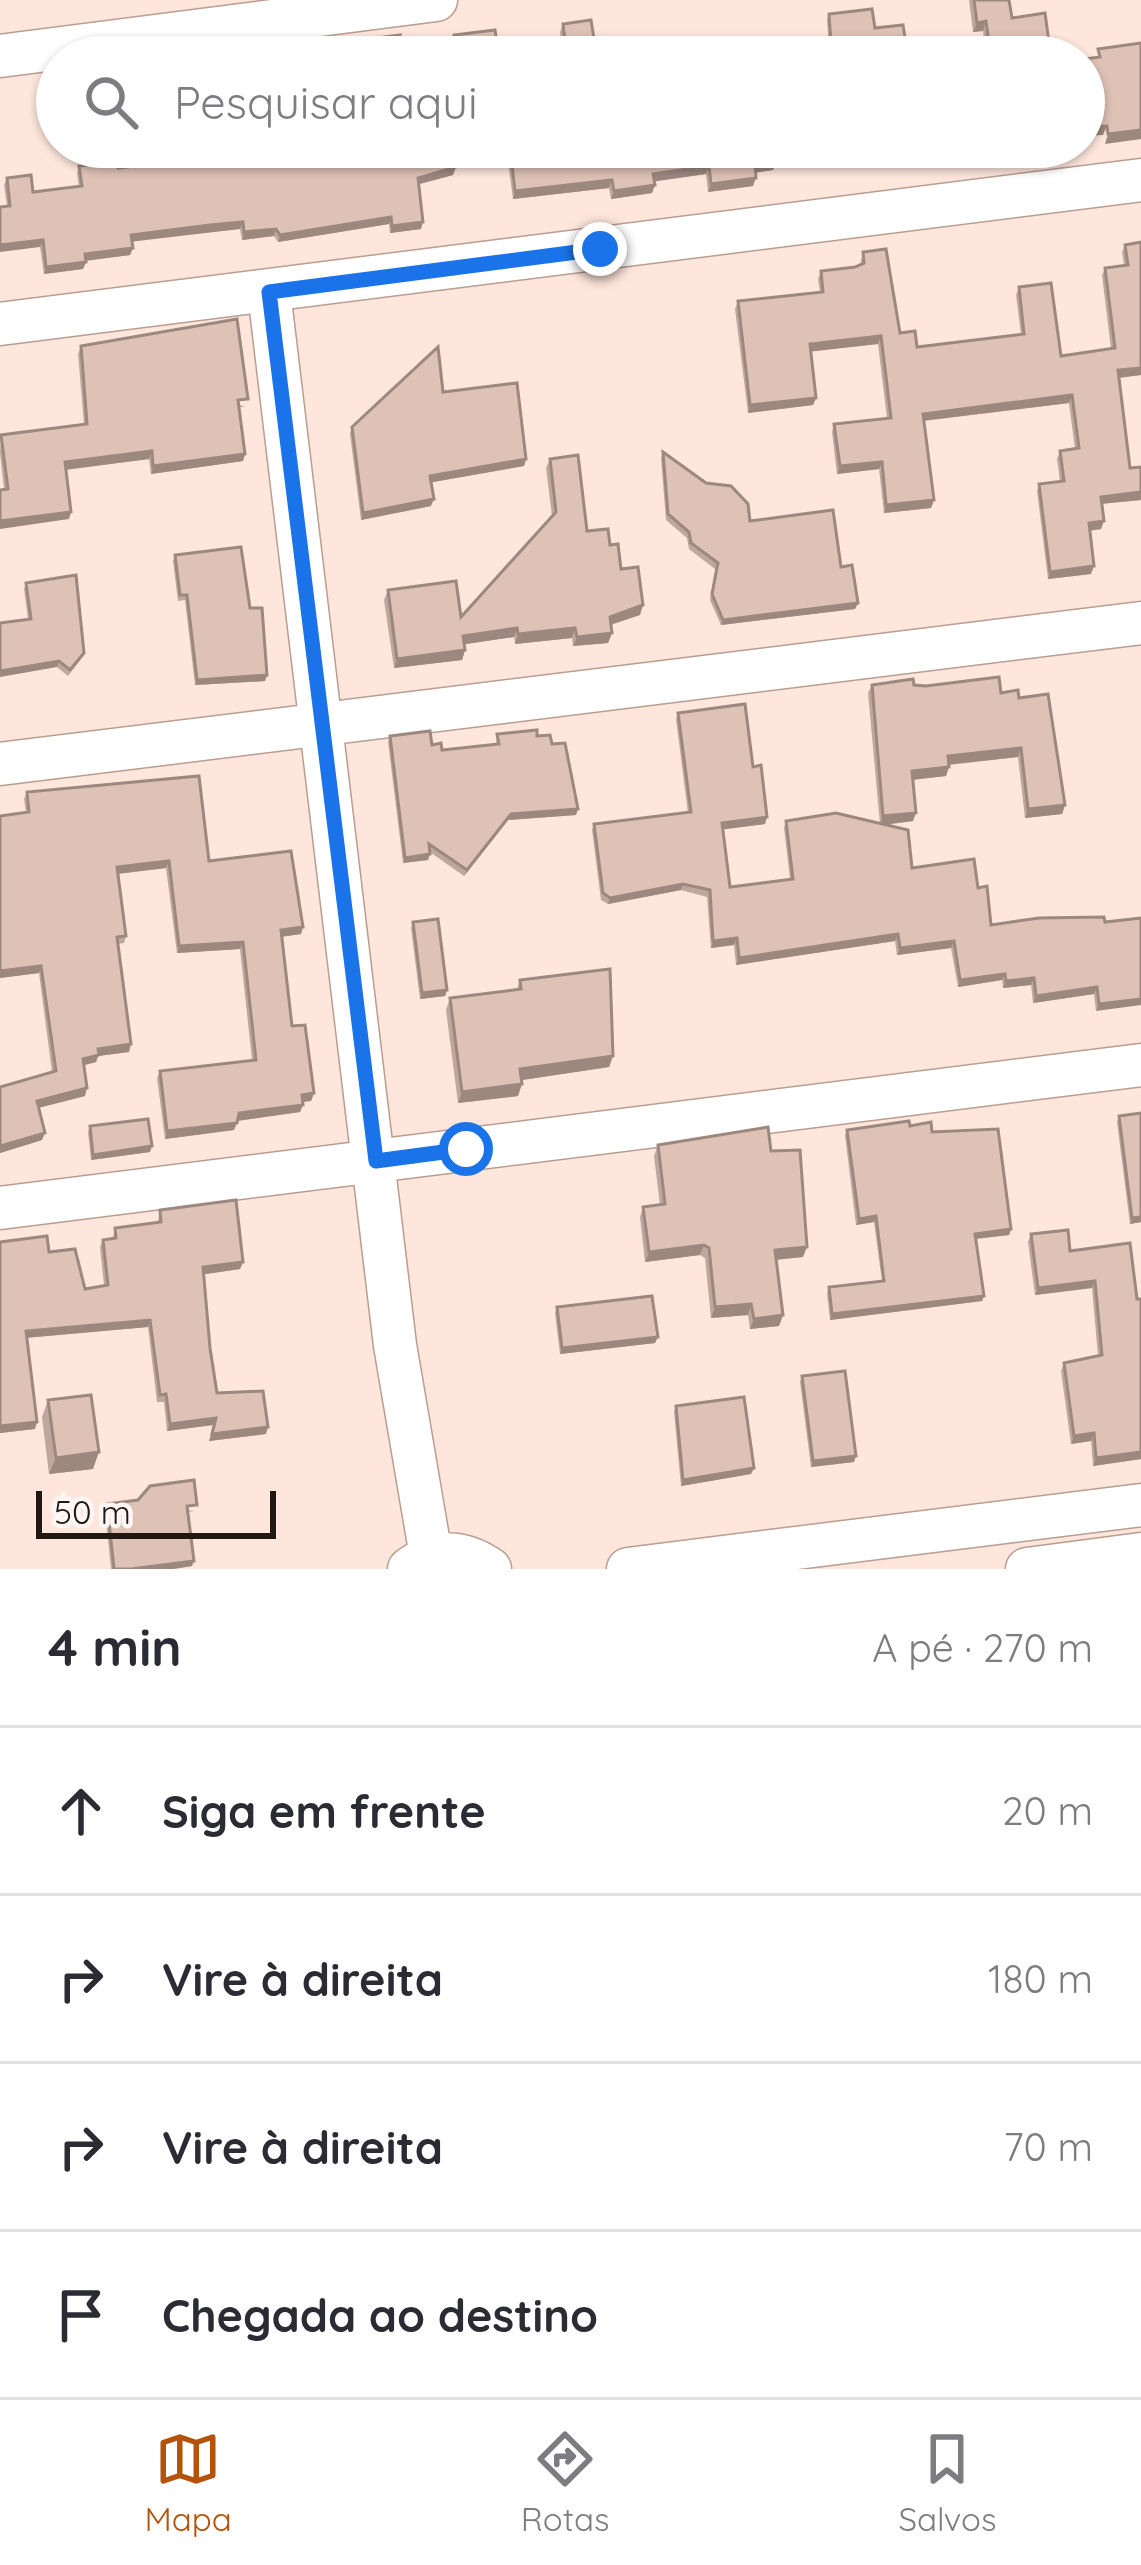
<!DOCTYPE html>
<html lang="pt">
<head>
<meta charset="utf-8">
<style>
  body { margin:0; font-family:Quicksand,sans-serif; background:#f7f7f7; color:#2b2b33 }
  .scale { position:absolute; left:36px; bottom:30px; width:240px; box-sizing:border-box; padding-left:12px; border:6px solid #221813; border-top:0; font-size:33px; line-height:42px; white-space:nowrap; color:#221813; -webkit-text-stroke:9px #fef7f5; paint-order:stroke }
  .stop { position:absolute; width:36px; height:36px; margin:-27px; border:9px solid #1a73e8; border-radius:50%; background:#fff }
  .stop.end { background:#1a73e8; border-color:#fff; box-shadow:0 3px 12px #0008 }
  .list { margin:0; padding:0; list-style:none }
  h2 { display:flex; justify-content:space-between; align-items:center; height:156px; margin:0; padding:0 48px; font-size:51px }
  h2 small { font-size:39px; font-weight:400; color:#7c7c81 }
  .list li { display:grid; grid-template-columns:78px 1fr auto; gap:36px; align-items:center; box-sizing:border-box; height:168px; padding:0 48px; border-top:3px solid #e1e1e2 }
  .list b { display:block; font-size:45px; white-space:nowrap }
  .list em { font-size:39px; font-style:normal; color:#7c7c81 }
  .icon { flex:none; width:66px; height:66px; fill:none; stroke:currentColor; stroke-width:2; stroke-linecap:round; stroke-linejoin:round }
  .map { position:relative; flex:none; width:1141px; height:1569px; overflow:hidden }
  .search { position:absolute; background:#fff; box-shadow:0 3px 9px #0004; left:36px; right:36px; top:36px; height:132px; display:flex; align-items:center; gap:30px; box-sizing:border-box; padding:0 42px; border-radius:66px; color:#7c7c81; font-size:45px }
  .sheet { height:828px; background:#fff }
  nav { display:flex; justify-content:space-around; align-items:center; box-sizing:border-box; height:168px; border-top:3px solid #e1e1e2; background:#fff; font-size:33px; color:#7c7c81 }
  nav a { display:grid; justify-items:center; gap:6px }
  nav .on { color:#b45309 }
  .map>svg:first-child { display:block }
</style>
</head>
<body>
<div class="map">
<svg width="1141" height="1569" viewBox="0 0 1141 1569">
  <rect width="100%" height="100%" fill="#fee6dc"/>
  <g fill="none" stroke-linecap="round" stroke-linejoin="round">
    <g stroke="#b99d91" stroke-width="45">
      <path id="minor" d="M0 56 436 0
        M269 292 395 1345 431 1556
        M0 324 1141 180
        M0 764 1141 623
        M0 1208 1141 1065
        M409 1569C436 1549 463 1550 490 1569
        M628 1569 1141 1505
        M1027 1569 1141 1554"/>
    </g>
    <use href="#minor" stroke="#fff" stroke-width="42"/>
  </g>
  <path fill="#c0a79d" d="M969 0H1009L1012 18 1051 57H986L983 31 973 32Z
    M829 14 875 28 908 57H830L827 20Z
    M563 24 597 57H563L560 32Z
    M234 147H478L467 161 455 162 453 175 419 184 421 229 390 233 389 224 278 242 274 236 242 240 240 229 207 232 132 241 133 248 130 255 86 261 83 269 44 274 40 247 7 206 4 185 7 178 33 192 79 187 77 173 79 166 118 168 232 154Z
    M506 147H775L776 163 773 170 755 173 753 186 708 192 706 174 654 181 652 193 611 199 609 188 513 199Z
    M1125 245 1141 375 1119 378 1130 468 1141 467V500L1102 504 1101 529 1089 531 1091 574 1048 579 1037 491 1039 484 1060 481 1057 459 1060 451 1075 449 1069 403 924 421 934 500 931 508 884 513 879 469 837 474 832 432 834 424 887 418 878 344 811 351 816 398 813 405 748 413 735 309 738 301 820 292 818 279 821 271 855 267 860 265 863 252 900 333 917 347 1021 334 1016 295 1019 287 1061 356 1111 349 1102 275 1105 268 1124 265 1122 252Z
    M81 346 245 407H239L245 454 243 461 151 474 149 459 66 470 69 519 4 489 0 453 1 435 84 424 78 354Z
    M443 392 526 459 524 466 431 482V506L361 520 350 434 352 427Z
    M663 452 750 521 841 567 858 603 855 609 721 625 710 600 715 569 689 549 687 538 666 520 661 458Z
    M550 459 587 531 610 545 640 615 611 625 612 633 608 643 573 646 572 638 515 644 514 637 464 644 465 650 462 660 394 668 384 600 388 590 461 617 552 516 546 468Z
    M175 555 250 608 267 675 265 681 195 685 185 600 178 601 173 561Z
    M26 583 84 653 81 659 68 676 57 667 28 619 24 589Z
    M872 685H914L1001 693 1019 698 1065 805 1062 814 1025 818 1018 757 949 765 946 776 913 780V821L885 825 912 868 978 888 991 925 1105 922 1141 918 1096 1011 1094 994 1033 1003 1031 985 1003 988 1002 980 958 987 951 948 897 955 895 941 736 965 734 945 711 948 707 897 681 890 608 904 601 900 592 830 594 824 688 813 676 719 678 713 753 767 765 824 722 829 730 887 790 879 784 828 786 821 880 824 868 693Z
    M497 734 537 736 552 744 576 815 508 820 464 876 430 852 428 860 403 863 388 742 390 736 432 745 442 750 496 744Z
    M27 792 209 861 303 927 301 934 282 937 292 1026 314 1093 311 1101 303 1102 300 1112 237 1121 234 1130 165 1139 157 1078 160 1071 252 1060 240 949 177 953 166 868 118 874 126 936 124 943 118 944 129 1052 98 1056 96 1062 84 1065 85 1096 38 1108 42 1140 0 1153 52 1072 39 973 0 978V816L26 812 24 799Z
    M413 922 447 990 445 996 420 999 411 928Z
    M520 980 613 1056 609 1067 521 1080 518 1096 458 1103 446 1010 450 998 517 989Z
    M1119 1116 1141 1222 1130 1224 1117 1122Z
    M90 1126 150 1152 91 1160 88 1132Z
    M910 1126 932 1132 1011 1229 1009 1235 976 1239 984 1296 982 1301 830 1320 827 1293 829 1287 882 1281 874 1222 856 1225 845 1135 847 1130Z
    M658 1145 771 1151 803 1257 776 1260 783 1315 779 1326 750 1329 748 1315 711 1318 705 1258 700 1255 645 1262 640 1217 643 1207 660 1205 654 1156Z
    M160 1210 243 1262 240 1269 203 1274 210 1348 217 1393 266 1434 209 1441 213 1425 167 1431 164 1402H157L148 1327 26 1338 35 1429 0 1433 49 1252 85 1289 104 1285 100 1247 103 1240 113 1238 115 1228 158 1222Z
    M1031 1234 1070 1251 1137 1299H1141V1459L1093 1466 1091 1441 1071 1444 1061 1371 1064 1363 1098 1356 1092 1288 1035 1295 1028 1242Z
    M557 1307 655 1343 560 1354 555 1313Z
    M802 1376 854 1462 811 1467 800 1382Z
    M48 1400 93 1469 49 1474 42 1417Z
    M676 1406 751 1474 681 1486 674 1412Z
    M107 1504 195 1511 188 1512 192 1566 173 1569H111L105 1510Z"/>
  <path fill="#9c887f" d="M986 21 983 31 973 32 977 23Z
    M1107 126 1103 135 1084 136V127Z
    M1141 130V139L1105 144 1108 134Z
    M475 147H478L467 161 452 163 455 156Z
    M921 147H975L918 157Z
    M776 163 773 170 752 173 755 165Z
    M709 166 706 174 651 182 653 174Z
    M456 167 453 175 416 185 418 178Z
    M756 178 753 186 708 192 711 184Z
    M612 180 609 188 513 199 515 191Z
    M655 185 652 193 611 199 614 191Z
    M391 217 389 224 278 242 280 235Z
    M243 222 240 229 129 242 131 235Z
    M423 222 421 229 390 233 392 226Z
    M276 229 274 236 242 240 244 232Z
    M43 240 40 247 0 252V245Z
    M133 248 130 255 82 261 85 254Z
    M86 262 83 269 44 274 46 267Z
    M881 336 878 344 807 352 810 344Z
    M1141 368V375L1116 378 1118 370Z
    M1072 395 1069 403 920 421 923 414Z
    M816 398 813 405 748 413 750 405Z
    M152 451 149 459 62 470 65 462Z
    M245 454 243 461 151 474 153 466Z
    M526 459 524 466 428 483 430 476Z
    M882 462 879 469 837 474 840 466Z
    M1141 492V500L1098 504 1101 497Z
    M434 499 431 506 361 520 363 513Z
    M934 500 931 508 884 513 886 505Z
    M71 512 69 519 0 529V521Z
    M1104 521 1101 529 1086 531 1089 523Z
    M1094 566 1091 574 1048 579 1050 572Z
    M858 603 855 609 721 625 723 620Z
    M643 605 640 615 606 626 610 617Z
    M517 628 514 637 460 645 463 636Z
    M575 628 572 638 515 644 518 634Z
    M612 633 608 643 573 646 577 637Z
    M465 650 462 660 394 668 397 659Z
    M59 661 57 667 0 677V671Z
    M267 675 265 681 195 685 197 680Z
    M1021 748 1018 757 944 765 948 756Z
    M949 767 946 776 909 780 912 771Z
    M1065 805 1062 814 1025 818 1028 809Z
    M578 809 576 815 508 820 464 876 467 870 511 814Z
    M916 813 913 821 880 825 883 816Z
    M767 817 765 824 719 830 722 823Z
    M430 854 428 860 403 863 405 858Z
    M169 861 166 868 115 874 117 867Z
    M683 884 681 890 608 904 610 898Z
    M303 927 301 934 278 937 281 930Z
    M898 934 895 941 736 965 739 958Z
    M737 938 734 945 711 948 713 941Z
    M954 941 951 948 897 955 900 948Z
    M243 942 240 949 177 953 179 946Z
    M41 966 39 973 0 978V971Z
    M1005 974 1002 980 958 987 960 980Z
    M1034 978 1031 985 1003 988 1006 981Z
    M1097 987 1094 994 1033 1003 1036 996Z
    M447 990 445 996 420 999 422 993Z
    M1141 999V1005L1096 1011 1099 1004Z
    M131 1044 129 1052 98 1056 96 1062 81 1066 83 1059 98 1049Z
    M613 1056 609 1067 516 1081 520 1069Z
    M522 1084 518 1096 458 1103 462 1092Z
    M87 1088 85 1096 34 1109 37 1101Z
    M314 1093 311 1101 299 1102 302 1095Z
    M303 1105 300 1112 236 1121 239 1113Z
    M237 1123 234 1130 165 1139 167 1131Z
    M45 1133 42 1140 0 1153V1146Z
    M152 1146 150 1152 91 1160 93 1155Z
    M876 1216 874 1222 856 1225 859 1219Z
    M1141 1217V1222L1130 1224 1132 1218Z
    M1011 1229 1009 1235 973 1239 975 1234Z
    M704 1245 700 1255 645 1262 649 1252Z
    M807 1247 803 1257 771 1260 775 1250Z
    M243 1262 240 1269 200 1275 203 1267Z
    M1095 1281 1092 1288 1035 1295 1038 1288Z
    M984 1296 982 1301 830 1320 832 1314Z
    M751 1304 748 1315 711 1318 715 1307Z
    M783 1315 779 1326 750 1329 754 1319Z
    M150 1320 148 1327 23 1338 26 1331Z
    M658 1337 655 1343 560 1354 562 1348Z
    M216 1418 213 1425 167 1431 170 1424Z
    M37 1422 35 1429 0 1433V1426Z
    M268 1427 266 1434 209 1441 212 1434Z
    M1094 1433 1091 1441 1071 1444 1074 1436Z
    M99 1452 93 1469 49 1474 56 1458Z
    M1141 1452V1459L1093 1466 1096 1458Z
    M856 1456 854 1462 811 1467 813 1461Z
    M754 1468 751 1474 681 1486 683 1480Z
    M194 1561 192 1566 173 1569H131Z"/>
  <path fill="#dfc2b6" stroke="#9c887f" stroke-width="3" d="M974 0H1009L1012 18 1045 13 1051 57H991L986 21 977 23Z
    M872 9 875 28 903 25 908 57H832L829 14Z
    M591 20 597 57H567L563 24Z
    M495 30 499 57H370L368 39 400 35 394 55 454 41V35Z
    M1141 43V130L1108 134 1107 126 1084 127V59L1100 57 1098 49Z
    M235 147H475L470 154 455 156 456 167 418 178 423 222 392 226 391 217 280 235 276 229 244 232 243 222 210 225 131 235 133 248 85 254 86 262 46 267 43 240 0 245V207L10 206 7 178 31 175 33 192 82 186 79 166 117 162 118 168 235 154Z
    M510 147H775L776 163 755 165 756 178 711 184 709 166 653 174 655 185 614 191 612 180 515 191Z
    M1141 242V368L1118 370 1130 468 1141 467V492L1101 497 1104 521 1089 523 1094 566 1050 572 1039 484 1064 481 1060 451 1079 448 1072 395 923 414 934 500 886 505 882 462 840 466 834 424 891 418 881 336 810 344 816 398 750 405 738 301 823 292 821 271 855 267 864 263 863 252 886 249 900 333 915 331 917 347 1024 334 1019 287 1051 283 1061 356 1115 348 1105 268 1128 265 1125 245Z
    M237 319 248 399 238 400 245 454 153 466 152 451 65 462 71 512 0 521V490L8 489 1 435 87 424 81 346Z
    M438 347 443 392 517 383 526 459 430 476 434 499 363 513 352 427Z
    M663 452 706 483 731 486 748 504 750 521 833 510 841 567 852 565 858 603 723 620 712 594 718 563 691 543 689 532 668 514Z
    M578 455 587 531 608 529 610 545 618 544 621 569 638 567 643 605 610 617 612 633 577 637 575 628 518 634 517 628 463 636 465 650 397 659 388 590 456 581 461 617 556 512 550 459Z
    M241 547 250 608H262L267 675 197 680 187 595H180L175 555Z
    M76 575 84 653 70 670 59 661 0 671V623L31 619 26 583Z
    M999 677 1001 693 1018 690 1019 698 1048 694 1065 805 1028 809 1021 748 948 756 949 767 912 771 916 813 883 816 872 685 913 679 914 685 926 686Z
    M745 704 753 767 761 765 767 817 722 823 730 887 793 879 786 821 836 813 908 830 912 868 974 859 978 888 987 886 991 925 1039 918 1104 917 1105 922 1141 918V999L1099 1004 1097 987 1036 996 1034 978 1006 981 1005 974 960 980 954 941 900 948 898 934 739 958 737 938 713 941 710 890 683 884 610 898 603 893 594 824 691 812 678 713Z
    M537 730V736L550 735 552 744 565 743 578 809 511 814 467 870 429 844 430 854 405 858 390 736 430 731 432 745 441 743 442 750 499 744 497 734Z
    M199 776 209 861 291 851 303 927 281 930 292 1026 305 1025 314 1093 302 1095 303 1105 239 1113 237 1123 167 1131 160 1071 256 1060 243 942 179 946 169 861 117 867 126 936 117 937 131 1044 98 1049 99 1055 83 1059 87 1088 37 1101 45 1133 0 1146V1087L56 1071 41 966 0 971V816L29 812 27 792Z
    M438 919 447 990 422 993 413 922Z
    M610 969 613 1056 520 1069 522 1084 462 1092 450 998 521 989 520 980Z
    M1141 1113V1217L1132 1218 1119 1116Z
    M148 1119 152 1146 93 1155 90 1126Z
    M909 1121 910 1126 931 1122 932 1132 998 1129 1011 1229 975 1234 984 1296 832 1314 829 1287 884 1281 876 1216 859 1219 847 1130Z
    M768 1127 771 1151 800 1150 807 1247 775 1250 783 1315 754 1319 751 1304 715 1307 709 1248 704 1245 649 1252 643 1207 665 1204 658 1145Z
    M236 1200 243 1262 203 1267 210 1348 217 1393 263 1391 268 1427 212 1434 216 1418 170 1424 166 1394 160 1395 150 1320 26 1331 37 1422 0 1426V1242L47 1236 49 1252 75 1249 85 1289 108 1285 103 1240 116 1238 115 1228 161 1222 160 1210Z
    M1068 1230 1070 1251 1130 1243 1137 1299H1141V1452L1096 1458 1094 1433 1074 1436 1064 1363 1102 1355 1095 1281 1038 1288 1031 1234Z
    M652 1296 658 1337 562 1348 557 1307Z
    M845 1371 856 1456 813 1461 802 1376Z
    M91 1395 99 1452 56 1458 48 1400Z
    M744 1397 754 1468 683 1480 676 1406Z
    M194 1480 197 1505 187 1506 194 1561 131 1569H114L107 1504 138 1500 150 1486Z"/>
  <g fill="none" stroke-linecap="round" stroke-linejoin="round">
    <path stroke="#1a73e8" stroke-width="15" d="M466 1149 376 1161 269 292 600 249"/>
  </g>
</svg>
<div class="scale">50 m</div>
<div class="stop" style="left:466px;top:1149px"></div>
<div class="stop end" style="left:600px;top:249px"></div>
<div class="search"><svg class="icon" aria-label="search" viewBox="0 0 24 24"><circle cx="10" cy="10" r="6"/><path d="M15 15l6 6"/></svg>Pesquisar aqui</div>
</div>
<section class="sheet">
<h2>4 min<small>A pé · 270 m</small></h2>
<ul class="list">
<li><svg class="icon" aria-label="ahead" viewBox="0 0 24 24"><path d="M12 20V5M6 11l6-6 6 6"/></svg><div><b>Siga em frente</b></div><em>20 m</em></li>
<li><svg class="icon" aria-label="right" viewBox="0 0 24 24"><path d="M7 20v-9h11M14 6l5 5-5 5"/></svg><div><b>Vire à direita</b></div><em>180 m</em></li>
<li><svg class="icon" aria-label="right" viewBox="0 0 24 24"><path d="M7 20v-9h11M14 6l5 5-5 5"/></svg><div><b>Vire à direita</b></div><em>70 m</em></li>
<li><svg class="icon" aria-label="arrive" viewBox="0 0 24 24"><path d="M6 21V4h12l-3 4 3 4H6"/></svg><div><b>Chegada ao destino</b></div></li>
</ul>
</section>
<nav>
<a class="on"><svg class="icon" aria-label="map" viewBox="0 0 24 24"><path d="M3 6l6-2 6 2 6-2v14l-6 2-6-2-6 2zM9 4v14M15 6v14"/></svg>Mapa</a>
<a><svg class="icon" aria-label="directions" viewBox="0 0 24 24"><path d="M12 3l9 9-9 9-9-9zM9 14v-3h6M13 9l2 2-2 2"/></svg>Rotas</a>
<a><svg class="icon" aria-label="saved" viewBox="0 0 24 24"><path d="M7 4h10v16l-5-4-5 4z"/></svg>Salvos</a>
</nav>
</body>
</html>
